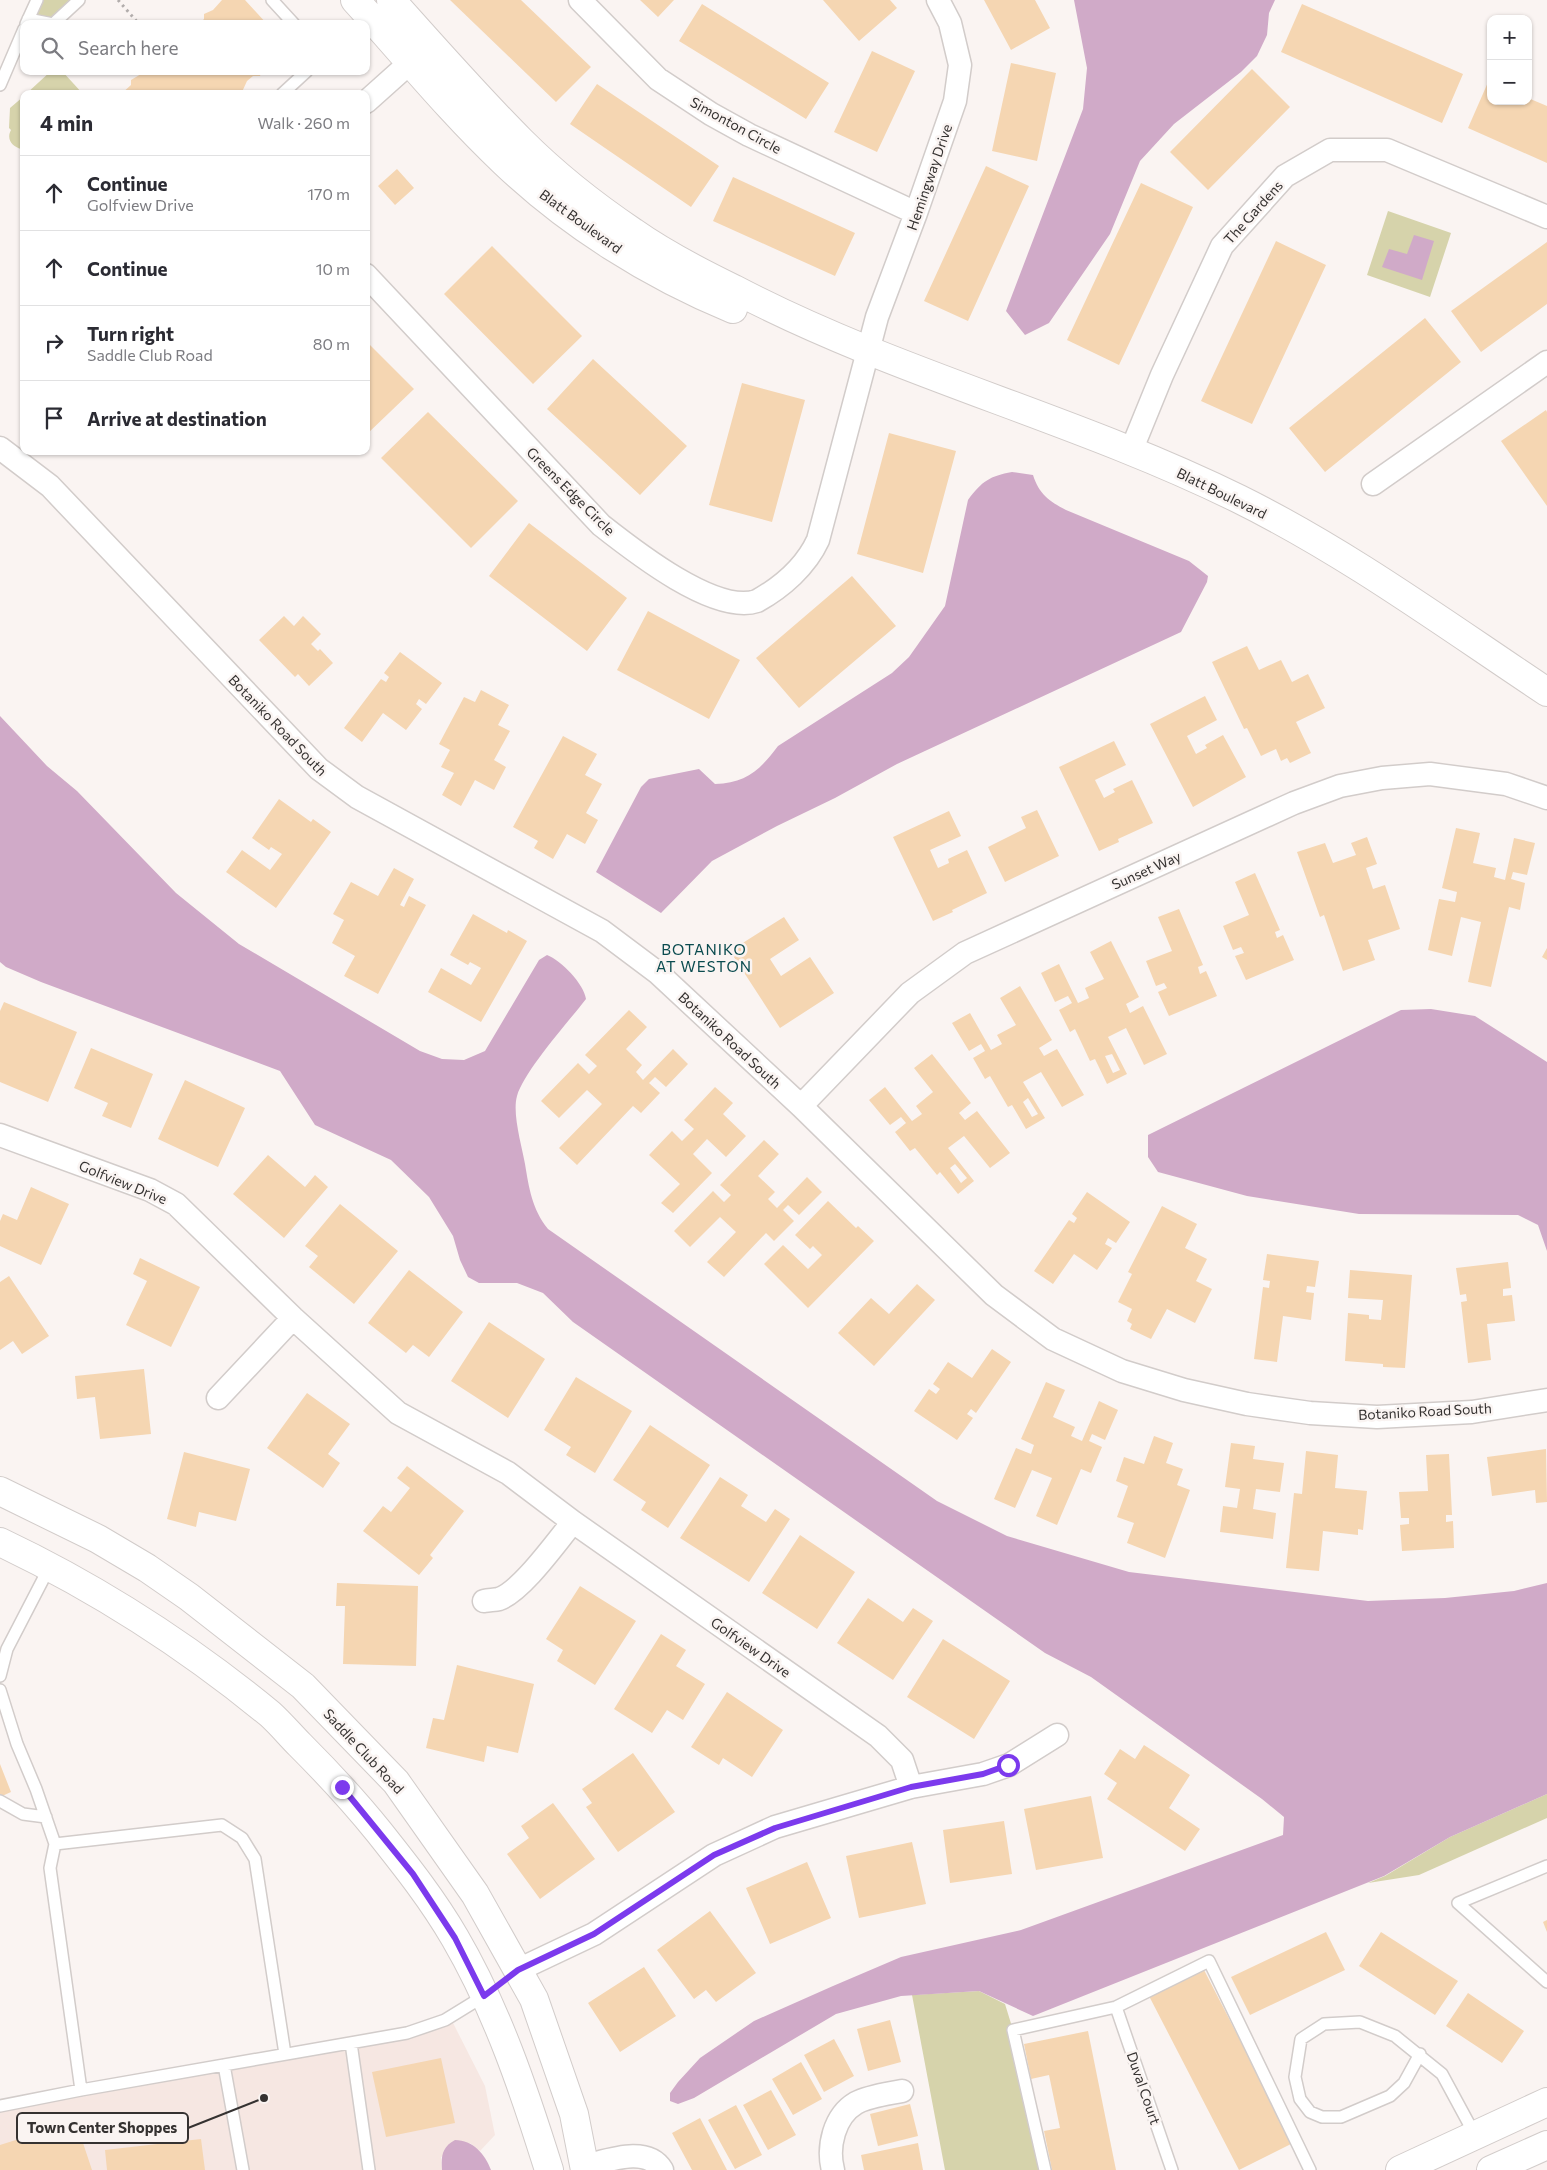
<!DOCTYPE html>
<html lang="en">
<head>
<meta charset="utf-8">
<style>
  body { margin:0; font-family:Commissioner,sans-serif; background:#f7f7f7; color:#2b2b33 }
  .controls { position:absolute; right:15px; top:15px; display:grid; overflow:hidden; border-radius:10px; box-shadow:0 1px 4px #0004 }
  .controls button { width:45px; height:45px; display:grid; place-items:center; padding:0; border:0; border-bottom:1px solid #e1e1e2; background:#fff; color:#2b2b33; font:25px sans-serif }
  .stop { position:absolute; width:15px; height:15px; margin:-11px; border:4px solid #7c3aed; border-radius:50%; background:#fff }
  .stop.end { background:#7c3aed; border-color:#fff; box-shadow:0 1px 5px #0008 }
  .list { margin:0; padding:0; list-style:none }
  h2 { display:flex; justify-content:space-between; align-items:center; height:65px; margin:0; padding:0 20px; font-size:21px }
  h2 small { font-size:16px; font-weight:400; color:#7c7c81 }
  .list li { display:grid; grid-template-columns:32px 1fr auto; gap:15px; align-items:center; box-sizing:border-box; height:75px; padding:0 20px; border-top:1px solid #e1e1e2 }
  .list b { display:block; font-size:19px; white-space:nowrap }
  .list p { margin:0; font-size:16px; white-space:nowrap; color:#7c7c81 }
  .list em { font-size:16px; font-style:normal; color:#7c7c81 }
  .icon { flex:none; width:28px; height:28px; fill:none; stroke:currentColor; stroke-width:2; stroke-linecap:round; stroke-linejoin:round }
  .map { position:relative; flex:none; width:1547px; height:2170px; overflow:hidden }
  .search { position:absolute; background:#fff; box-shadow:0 1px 4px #0004; left:20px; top:20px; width:350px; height:55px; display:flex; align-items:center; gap:12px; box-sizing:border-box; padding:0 18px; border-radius:10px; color:#7c7c81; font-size:19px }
  .panel { position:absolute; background:#fff; box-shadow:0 1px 4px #0004; left:20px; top:90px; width:350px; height:365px; border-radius:10px }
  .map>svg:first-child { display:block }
</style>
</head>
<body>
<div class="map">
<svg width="1547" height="2170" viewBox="0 0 1547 2170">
  <rect width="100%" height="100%" fill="#faf4f2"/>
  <path fill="#f6e7e2" d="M450 2017 485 2086 495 2135 480 2151 470 2143 441 2157 442 2170H0V2106L407 2033Z"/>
  <path fill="#d6d3ab" d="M37 0H79L53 24 28 19Z
    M51 71H62L83 94H26Z
    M24 96V149H22C12 147 6 139 11 130L9 128 10 108Z
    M1388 211 1451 233 1430 297 1367 275Z
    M1547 1794V1818L1419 1875 1368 1883 1385 1876 1450 1837Z
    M979 1991 1005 2004 1013 2030 1045 2170H945L912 1995Z"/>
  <path fill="#d0aac8" d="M1074 0H1275L1269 13 1267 35 1257 56 1241 72 1174 124 1140 161 1110 234 1049 323 1025 335 1006 311 1083 109 1087 68Z
    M1414 235 1434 241 1422 280 1382 267 1389 249 1407 254Z
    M1012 472 1033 475C1039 494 1049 501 1066 510L1189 561 1208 576 1207 582 1181 632 897 764 835 798 777 826 712 861 661 913 596 872 641 787 649 779 699 769 715 784C746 783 760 770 778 746L892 673 909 657 945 606 968 500C982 481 990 476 1012 472Z
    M0 716 47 766 77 791 176 893 239 944 420 1051 442 1059 464 1060 485 1051 539 960 547 955C561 960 584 984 586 999 569 1021 524 1071 517 1096 512 1114 522 1146 525 1164 529 1188 532 1209 548 1229L937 1501 1007 1536 1129 1572 1368 1601 1445 1598 1514 1591 1547 1583V1794L1450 1837 1384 1876 1033 2016 979 1991 901 1996 836 2014 694 2098 678 2104 670 2101V2093L678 2082 700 2058 754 2021 833 1986 901 1957 1021 1930 1283 1835 1284 1817 1262 1799 1091 1677 1045 1653 573 1322 543 1293 517 1283H479L468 1277 460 1260 453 1236 429 1197 391 1160 315 1125 280 1071 41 982 6 967 0 962Z
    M1431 1009 1475 1016 1547 1062V1251L1538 1225 1518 1215 1359 1214 1247 1196 1158 1172 1148 1157V1135L1401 1010Z
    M455 2140C473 2140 485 2154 491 2170H442C441 2156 442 2147 455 2140Z"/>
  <path fill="#f5d6b2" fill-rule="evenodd" d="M222 0H245L267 24H199L204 19V14L213 10Z
    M450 0H521L591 67 556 102Z
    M640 0H674L658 17Z
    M823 0H890L897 8 859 41Z
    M984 0H1035L1050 28 1011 50Z
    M702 4 829 83 806 119 679 41Z
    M1302 4 1463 74 1442 123 1281 52Z
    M872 51 915 71 877 152 834 132Z
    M1011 63 1056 73 1037 161 992 151Z
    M1252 69 1290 107 1208 190 1170 152Z
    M146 71H262L260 76H253L247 81 242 92 121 94 131 85V80Z
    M1489 80 1491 81V101H1528V98L1547 106V163L1468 128Z
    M597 84 719 166 691 207 570 124Z
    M986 166 1029 186 968 321 924 301Z
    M397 169 414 188 395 205 378 186Z
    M733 177 855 233 835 276 713 221Z
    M1141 183 1193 207 1119 365 1067 340Z
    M1276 241 1326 265 1252 424 1201 401Z
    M1547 242V304L1481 352 1451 311Z
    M492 246 582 336 533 384 444 294Z
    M1425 318 1461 362 1325 472 1289 428Z
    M366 341 414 389 366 435Z
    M593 359 687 446 640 495 547 409Z
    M742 383 805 400 772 522 709 505Z
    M1546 410 1547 412V506L1501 441Z
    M428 412 518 501 471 548 381 458Z
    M889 433 956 451 923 573 857 554Z
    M529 523 627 598 587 651 489 576Z
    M852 576 896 626 799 708 756 658Z
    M648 611 740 660 709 719 617 670Z
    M284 616 294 626 303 616 321 634 311 644 318 651 320 649 333 663 309 686 298 674 295 677 259 640Z
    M1247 646 1259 670 1281 660 1292 682 1308 674 1325 708 1296 722 1311 753 1290 763 1287 758 1281 761 1276 749 1261 756 1247 728 1244 729 1212 662Z
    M400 652 442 683 426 704 419 699 416 704 422 709 406 730 383 713 362 742 344 728 381 679 386 682 389 677 384 673Z
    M481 690 509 705 498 725 510 731 494 760 506 767 494 790 475 780 461 806 442 795 454 773 441 767 450 750 439 744 464 697 475 702Z
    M1205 696 1217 720 1187 736 1196 754 1207 748 1205 745 1223 735 1246 777 1193 807 1150 724Z
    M563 736 597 754 585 775 602 784 586 813 598 820 585 844 567 834 553 859 534 848 538 841 513 827Z
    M1114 741 1126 765 1095 780 1104 798 1115 792 1113 789 1132 780 1153 823 1118 839 1119 842 1099 851 1059 767Z
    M279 799 311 822 313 819 331 832 276 908 226 872 242 850 270 870 282 854 271 847 269 850 252 838Z
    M1037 810 1059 856 1005 882 988 847 1026 828 1021 817Z
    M949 811 961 836 930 850 938 868 949 863 948 859 967 850 987 893 952 910 953 912 933 921 893 837Z
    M1456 828 1480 833 1473 863 1496 868 1494 877 1505 880 1514 838 1535 843 1527 875 1513 872 1511 879 1525 883 1520 910 1509 907 1491 987 1468 982 1481 922 1461 917 1452 956 1428 950 1439 899 1455 902 1457 892 1442 888Z
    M1367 837 1377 864 1366 868 1373 889 1385 885 1400 929 1368 940 1375 960 1343 971 1324 915 1320 917 1297 852 1325 843 1333 863 1356 855 1351 843Z
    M394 868 414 879 400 905 404 907 409 896 426 905 378 994 344 976 355 956 332 943 344 920 333 914 351 882 378 896Z
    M1255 873 1280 930 1275 932 1277 938 1283 935 1294 960 1246 980 1235 956 1244 953 1241 947 1233 950 1223 926 1249 915 1235 882Z
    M1179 909 1203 965 1198 967 1200 974 1206 971 1217 996 1169 1016 1158 992 1167 988 1164 983 1156 986 1146 961 1172 951 1158 917Z
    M473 914 507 933 508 930 527 941 481 1022 428 992 441 968 471 985 481 968 470 962 468 965 450 955Z
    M784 917 799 940 770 959 781 976 810 957 834 993 780 1028 730 951Z
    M1111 941 1139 997 1126 1004 1130 1013 1143 1006 1167 1054 1144 1065 1126 1028 1108 1037 1127 1074 1107 1084 1095 1059 1090 1061 1075 1029 1070 1032 1059 1010 1072 1003 1068 996 1055 1002 1041 973 1059 964 1078 1003 1089 998 1085 988 1104 979 1090 952ZM1112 1054 1120 1070 1113 1073 1105 1056Z
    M1547 948V960L1542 957Z
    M1020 986 1052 1040 1039 1048 1044 1056 1057 1049 1084 1095 1062 1107 1041 1072 1023 1082 1045 1118 1026 1129 1012 1105 1008 1107 990 1076 985 1079 973 1058 985 1051 981 1044 969 1051 952 1023 970 1013 991 1050 1002 1044 997 1035 1016 1025 1000 998ZM1028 1098 1038 1114 1032 1117 1023 1102Z
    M4 1002 77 1032 48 1102 0 1082V1011Z
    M629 1010 647 1027 626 1049 642 1065 636 1072 643 1080 673 1049 688 1064 666 1087 655 1077 649 1083 660 1093 641 1113 633 1106 577 1165 559 1148 602 1104 587 1090 559 1118 541 1101 578 1063 589 1074 597 1066 585 1055Z
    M91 1048 153 1074 131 1128 102 1116 108 1103 74 1088Z
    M932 1054 971 1103 959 1113 965 1120 977 1111 1010 1153 990 1168 964 1136 948 1148 974 1181 958 1194 940 1172 937 1175 915 1148 910 1151 895 1132 906 1123 901 1117 890 1125 869 1100 885 1087 912 1121 922 1114 916 1106 933 1092 914 1068ZM955 1164 967 1178 961 1183 950 1168Z
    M185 1080 245 1108 218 1167 158 1139Z
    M715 1087 733 1103 723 1114 746 1136 726 1157 707 1139 693 1154 712 1173 673 1213 661 1203 680 1184 649 1155 672 1131 682 1141 694 1129 684 1120Z
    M764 1140 779 1154 758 1176 775 1192 768 1199 777 1208 807 1177 822 1192 799 1215 788 1205 783 1210 794 1221 774 1241 766 1233 724 1277 707 1262 736 1232 720 1217 690 1247 674 1231 713 1191 724 1202 731 1195 720 1185Z
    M268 1155 305 1187 315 1175 328 1187 284 1238 233 1194Z
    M31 1187 69 1204 41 1265 0 1246V1221L3 1214 17 1220Z
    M1087 1192 1130 1222 1116 1243 1108 1238 1105 1244 1112 1248 1097 1270 1074 1254 1053 1284 1034 1271 1069 1220 1074 1223 1077 1218 1072 1214Z
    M828 1201 856 1228 858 1226 874 1241 808 1308 764 1264 783 1245 808 1269 822 1255 813 1246 810 1249 795 1235Z
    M340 1204 398 1251 354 1304 309 1267 318 1256 305 1246Z
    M1162 1206 1197 1224 1185 1248 1207 1259 1196 1281 1212 1289 1195 1323 1167 1309 1151 1339 1130 1329 1132 1324 1127 1321 1132 1309 1118 1302 1132 1274 1128 1272Z
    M1267 1254 1319 1261 1315 1287 1307 1286 1306 1292 1314 1293 1311 1320 1283 1316 1277 1362 1254 1359 1263 1287 1269 1288 1270 1281 1263 1280Z
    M140 1258 200 1287 171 1347 126 1325 147 1281 133 1274Z
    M1508 1262 1511 1288 1503 1289V1296L1512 1295 1515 1321 1487 1324 1491 1360 1468 1363 1461 1302 1467 1301 1466 1294 1460 1295 1456 1268Z
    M409 1270 463 1312 429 1357 413 1345 406 1353 368 1323Z
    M1350 1270 1412 1275 1405 1368 1383 1367V1364L1345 1361 1348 1313 1369 1315V1319L1381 1320 1383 1300 1348 1298Z
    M9 1276 49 1336 22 1354 13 1341 0 1350V1282Z
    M917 1284 935 1300 874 1366 838 1333 871 1298 889 1314Z
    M489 1322 545 1359 508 1418 451 1381Z
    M992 1349 1011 1362 976 1413 971 1409 967 1414 973 1418 957 1440 914 1411 929 1389 936 1394 940 1389 933 1384 948 1362 972 1378Z
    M144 1369 151 1434 100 1439 95 1397 77 1399 75 1376Z
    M576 1377 632 1411 595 1473 566 1455 571 1447 544 1430Z
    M1046 1382 1065 1390 1053 1417 1075 1427 1071 1436 1082 1441 1099 1401 1118 1410 1105 1440 1092 1434 1089 1441 1102 1447 1091 1473 1081 1469 1057 1525 1036 1516 1052 1478 1032 1470 1015 1508 994 1499 1016 1448 1031 1454 1034 1445 1021 1439Z
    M307 1393 350 1424 328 1454 340 1463 323 1488 267 1448Z
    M650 1425 710 1465 668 1528 641 1510 646 1502 613 1480Z
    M1154 1436 1173 1443 1166 1463 1183 1469 1177 1485 1190 1490 1165 1558 1127 1543 1134 1523 1117 1517 1128 1486 1116 1481 1124 1457 1144 1464Z
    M1231 1443 1255 1446 1253 1459 1284 1463 1280 1492 1256 1489 1253 1509 1276 1513 1273 1539 1220 1532 1223 1506 1237 1508 1240 1489 1225 1487Z
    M1546 1449 1547 1502 1536 1503 1535 1490 1492 1496 1487 1457Z
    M1306 1451 1338 1455 1335 1488 1367 1491 1363 1530 1358 1529V1535L1323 1531 1319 1571 1286 1568 1294 1493 1302 1494Z
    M184 1452 250 1469 236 1521 199 1512 196 1527 167 1519Z
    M1449 1454 1452 1515H1446V1522L1453 1521 1454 1548 1402 1551 1400 1525 1409 1524V1518H1401L1399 1492 1428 1491 1426 1455Z
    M407 1466 464 1511 430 1555 433 1558 419 1575 363 1531 383 1506 391 1512 410 1488 397 1478Z
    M720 1477 748 1495 741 1506 766 1522 775 1509 790 1519 749 1582 680 1538Z
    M800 1535 855 1572 817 1629 762 1593Z
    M337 1583 418 1586 416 1666 343 1664 345 1606H336Z
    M580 1586 636 1621 595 1685 557 1661 563 1650 546 1639Z
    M868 1598 903 1622 913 1608 933 1621 893 1680 837 1643Z
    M661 1634 686 1650 676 1666 705 1684 683 1720 667 1710 652 1733 614 1709Z
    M943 1639 1010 1681 974 1739 907 1697Z
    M457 1665 534 1684 518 1753 487 1746 484 1762 426 1748 433 1718 444 1720Z
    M727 1692 783 1730 752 1777 723 1758 719 1765 691 1747Z
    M1144 1745 1190 1775 1169 1808 1200 1829 1185 1851 1107 1799 1117 1783 1104 1774 1120 1749 1135 1759Z
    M633 1753 675 1812 618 1852 586 1807 592 1803 582 1789Z
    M0 1764 11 1792 0 1797Z
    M1091 1796 1103 1858 1036 1870 1024 1809Z
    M553 1803 595 1859 540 1899 507 1854 529 1838 521 1826Z
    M1004 1821 1012 1874 950 1883 943 1830Z
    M912 1842 926 1904 859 1918 846 1856Z
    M807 1862 831 1918 770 1944 746 1888Z
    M710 1911 756 1973 716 2002 706 1990 694 1999 657 1950Z
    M1547 1920V1932L1543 1922Z
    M1326 1932 1345 1970 1250 2015 1231 1977Z
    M1381 1932 1458 1981 1435 2015 1359 1966Z
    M644 1967 676 2016 620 2052 588 2003Z
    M1203 1968 1293 2143 1239 2170 1149 1996Z
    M1468 1993 1524 2031 1502 2063 1446 2026Z
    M890 2020 901 2062 868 2071 857 2029Z
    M1088 2031 1116 2170H1052L1044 2131 1060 2128 1049 2075 1031 2079 1024 2044Z
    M834 2039 854 2076 824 2092 804 2055Z
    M441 2058 455 2123 386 2137 372 2072Z
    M801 2062 822 2099 793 2115 772 2079Z
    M771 2090 796 2135 768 2150 743 2105Z
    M910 2104 918 2136 878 2146 870 2114Z
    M736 2105 762 2155 735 2169 708 2120Z
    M700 2118 727 2170H692L672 2133Z
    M78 2128 92 2170H0V2145L41 2132 43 2139Z
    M201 2139 205 2170H107L105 2150Z
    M918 2143 923 2170H864L861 2155Z"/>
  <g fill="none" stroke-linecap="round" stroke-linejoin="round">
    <g stroke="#d2ccca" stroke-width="14">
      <path id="lane" d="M272 0 294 24
        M28 19 53 24 79 0
        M26 24 37 0
        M0 85 24 29
        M282 94 307 71
        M0 1676 7 1649 50 1566
        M0 1690 17 1744 36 1789 55 1844 222 1825 242 1838 255 1859 285 2054
        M0 1801 23 1814 46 1817
        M55 1844 50 1868 81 2090
        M1547 1866 1458 1903 1547 1982
        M1116 2007 1172 2170
        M351 2043 369 2170
        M1420 2054 1404 2083 1390 2096 1341 2117H1322L1310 2112 1300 2099 1295 2077 1301 2039 1324 2024 1360 2022 1395 2036 1442 2074 1475 2135
        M224 2065 243 2170
        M0 2106 81 2090 407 2033 445 2020 484 1996
        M1045 2170 1013 2030 1116 2007 1209 1961 1310 2170"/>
    </g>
    <g stroke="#d2ccca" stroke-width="25">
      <path id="street" d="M580 0 658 79 711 114 749 135 916 213
        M366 102 423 51
        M366 275 601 525C634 551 715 615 757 601 782 587 806 566 818 540L877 317 916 213 955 101 960 65 950 23 938 0
        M0 448 50 486 319 769 357 797 602 931 658 973 801 1106 994 1295 1053 1339 1122 1371 1184 1390 1247 1404 1310 1413 1377 1417 1472 1412 1547 1400
        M1131 451 1162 375 1222 246 1285 176 1330 150H1387L1547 217
        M1373 484 1547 362
        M801 1106 910 993 965 953 1294 803 1340 786 1382 778 1430 774 1506 784 1547 798
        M0 1135 150 1190 176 1204 293 1318 398 1413 508 1473 573 1522 878 1736 902 1760 911 1787
        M218 1398 293 1318
        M484 1601C489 1600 495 1600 499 1599 522 1591 557 1541 573 1522
        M518 1970 594 1934 714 1855 775 1827 911 1787 983 1774 1009 1765 1057 1735
        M585 2166C607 2161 647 2145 662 2170
        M833 2170C827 2147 834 2116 856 2103 869 2096 887 2094 902 2091"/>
    </g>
    <g stroke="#d2ccca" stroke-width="30">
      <path id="secondary" d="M355 0C404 54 451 112 504 162 569 224 650 275 733 309
        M391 0C434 48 476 96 521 141 555 175 593 205 633 232 664 254 699 272 734 289 896 374 1075 418 1239 499 1348 553 1446 625 1547 692
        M0 1491 98 1539 147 1568 189 1597 303 1686 396 1782 475 1894 534 1999 574 2114 585 2170
        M0 1542C97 1588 187 1646 270 1714 281 1724 290 1735 300 1745 328 1773 354 1801 379 1832 406 1866 433 1900 455 1938 497 2010 524 2090 549 2170
        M1400 2170 1547 2102
        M1491 2170 1547 2145"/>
    </g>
    <path stroke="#b2adac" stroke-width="3" stroke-dasharray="2.5 4" stroke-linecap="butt" d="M118 0 139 24"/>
    <use href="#lane" stroke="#fff" stroke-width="11"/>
    <use href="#street" stroke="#fff" stroke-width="22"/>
    <use href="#secondary" stroke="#fff" stroke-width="28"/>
  </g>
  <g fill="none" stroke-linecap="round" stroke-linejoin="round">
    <path stroke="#7c3aed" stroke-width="6" d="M342 1787 413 1874 455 1938 484 1996 518 1970 594 1934 714 1855 775 1828 911 1787 983 1774 1008 1765"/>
  </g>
  <g text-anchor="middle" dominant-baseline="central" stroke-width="5" stroke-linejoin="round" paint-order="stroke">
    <g font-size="14" fill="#353231" stroke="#faf4f2">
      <text transform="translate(736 125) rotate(29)">Simonton Circle</text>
      <text transform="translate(929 177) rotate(-71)">Hemingway Drive</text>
      <text transform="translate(1253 212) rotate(-48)">The Gardens</text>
      <text transform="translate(581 221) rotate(36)">Blatt Boulevard</text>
      <text transform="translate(571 491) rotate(45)">Greens Edge Circle</text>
      <text transform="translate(1222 493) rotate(26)">Blatt Boulevard</text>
      <text transform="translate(278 725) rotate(46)">Botaniko Road South</text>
      <text transform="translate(1146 870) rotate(-24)">Sunset Way</text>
      <text transform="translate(730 1040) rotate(43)">Botaniko Road South</text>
      <text transform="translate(123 1182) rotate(22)">Golfview Drive</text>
      <text transform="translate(1425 1411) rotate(-3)">Botaniko Road South</text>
      <text transform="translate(751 1647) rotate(35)">Golfview Drive</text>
      <text transform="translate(364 1751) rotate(47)">Saddle Club Road</text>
      <text transform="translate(1144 2088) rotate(71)">Duval Court</text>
    </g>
    <g font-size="15" letter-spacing="1" fill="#0a4b4f" stroke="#faf4f2">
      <text x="704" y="949">BOTANIKO<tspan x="704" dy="17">AT WESTON</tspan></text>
    </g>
  </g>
  <path fill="none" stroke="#353231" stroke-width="2" d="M264 2098L188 2128"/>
  <circle fill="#353231" stroke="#faf4f2" stroke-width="2" cx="264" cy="2098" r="5"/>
  <rect fill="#faf4f2" stroke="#353231" stroke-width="2" x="17" y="2113" width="171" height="30" rx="5"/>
  <g font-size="15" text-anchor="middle" font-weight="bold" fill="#353231">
    <text x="102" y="2133">Town Center Shoppes</text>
  </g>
</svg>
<div class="controls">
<button>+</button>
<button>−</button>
</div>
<div class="stop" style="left:1008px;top:1765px"></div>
<div class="stop end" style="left:342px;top:1787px"></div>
<div class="search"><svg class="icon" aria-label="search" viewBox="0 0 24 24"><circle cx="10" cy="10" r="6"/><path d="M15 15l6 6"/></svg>Search here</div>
<section class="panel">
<h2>4 min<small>Walk · 260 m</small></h2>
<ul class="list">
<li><svg class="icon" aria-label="ahead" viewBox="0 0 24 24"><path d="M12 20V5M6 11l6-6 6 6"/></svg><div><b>Continue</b><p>Golfview Drive</p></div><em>170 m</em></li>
<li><svg class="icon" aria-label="ahead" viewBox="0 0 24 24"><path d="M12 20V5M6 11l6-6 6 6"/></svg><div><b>Continue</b></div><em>10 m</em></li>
<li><svg class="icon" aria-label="right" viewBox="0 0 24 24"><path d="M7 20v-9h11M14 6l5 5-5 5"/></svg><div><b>Turn right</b><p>Saddle Club Road</p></div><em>80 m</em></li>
<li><svg class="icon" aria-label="arrive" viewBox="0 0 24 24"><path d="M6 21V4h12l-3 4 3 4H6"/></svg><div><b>Arrive at destination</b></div></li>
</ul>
</section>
</div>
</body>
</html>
